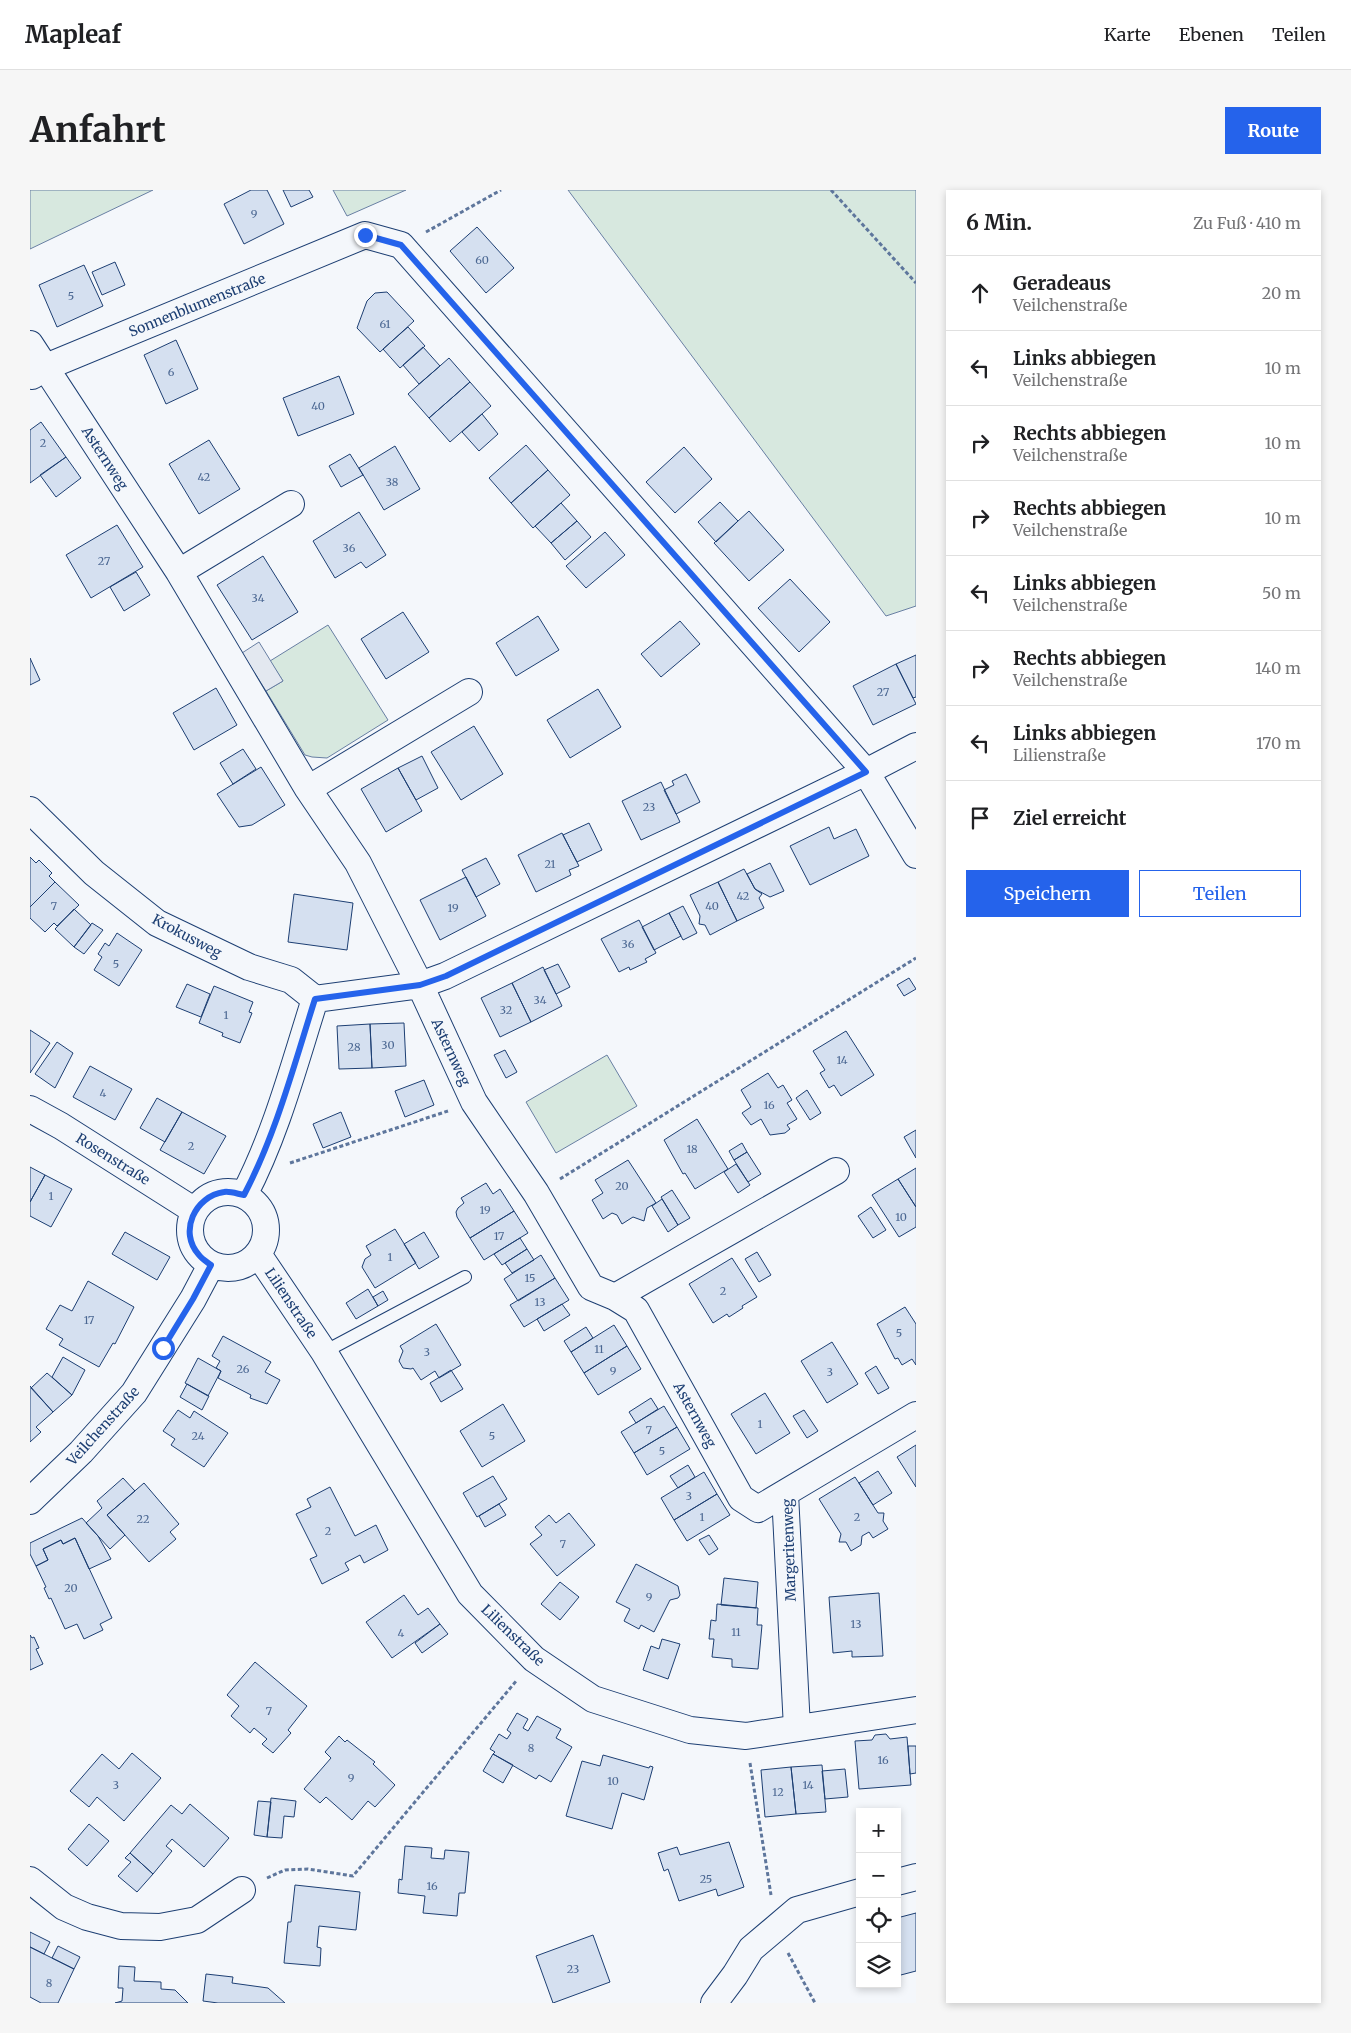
<!DOCTYPE html>
<html lang="de">
<head>
<meta charset="utf-8">
<style>
  body { margin:0; font-family:Merriweather,serif; background:#f6f6f6; color:#202124 }
  .controls { position:absolute; right:15px; bottom:15px; display:grid; overflow:hidden; border-radius:0px; box-shadow:0 2px 8px #0003 }
  .controls button { width:45px; height:45px; display:grid; place-items:center; padding:0; border:0; border-bottom:1px solid #e0e0e0; background:#fff; color:#202124; font:25px sans-serif }
  .stop { position:absolute; width:15px; height:15px; margin:-11px; border:4px solid #2563eb; border-radius:50%; background:#fff }
  .stop.end { background:#2563eb; border-color:#fff; box-shadow:0 1px 5px #0008 }
  .list { margin:0; padding:0; list-style:none }
  h2 { display:flex; justify-content:space-between; align-items:center; height:65px; margin:0; padding:0 20px; font-size:21px }
  h2 small { font-size:16px; font-weight:400; color:#757577 }
  .list li { display:grid; grid-template-columns:32px 1fr auto; gap:15px; align-items:center; box-sizing:border-box; height:75px; padding:0 20px; border-top:1px solid #e0e0e0 }
  .list b { display:block; font-size:19px; white-space:nowrap }
  .list p { margin:0; font-size:16px; white-space:nowrap; color:#757577 }
  .list em { font-size:16px; font-style:normal; color:#757577 }
  .actions { display:flex; gap:10px; padding:15px 20px }
  .actions a { flex:1; padding:11px 0; border:1px solid #2563eb; border-radius:0px; text-align:center; font-size:18px; color:#2563eb }
  .actions .main { background:#2563eb; color:#fff }
  .icon { flex:none; width:28px; height:28px; fill:none; stroke:currentColor; stroke-width:2; stroke-linecap:round; stroke-linejoin:round }
  .map { position:relative; flex:none; width:886px; height:1813px; overflow:hidden; border-radius:0px }
  header { display:flex; align-items:center; gap:30px; box-sizing:border-box; height:70px; padding:0 25px; background:#fff; border-bottom:1px solid #e0e0e0 }
  header strong { font-size:24px }
  nav { display:flex; gap:28px; margin-inline-start:auto; font-size:18px }
  .intro { display:flex; align-items:center; justify-content:space-between; box-sizing:border-box; height:120px; padding:0 30px }
  h1 { margin:0; font-size:35px }
  .button { padding:12px 22px; border-radius:0px; background:#2563eb; color:#fff; font-size:18px; font-weight:700 }
  main { display:flex; gap:30px; padding:0 30px }
  aside { flex:1; background:#fff; border-radius:0px; box-shadow:0 2px 8px #0003 }
  .map>svg:first-child { display:block }
</style>
</head>
<body>
<header>
<strong>Mapleaf</strong>
<nav><a>Karte</a><a>Ebenen</a><a>Teilen</a></nav>
</header>
<div class="intro"><h1>Anfahrt</h1><a class="button">Route</a></div>
<main>
<div class="map">
<svg width="886" height="1813" viewBox="0 0 886 1813">
  <rect width="100%" height="100%" fill="#f4f7fb"/>
  <path fill="#d7e8df" stroke="#687fa3" d="M0 0H123L0 59Z
    M303 0H376L317 26Z
    M538 0H886V416L856 426Z
    M298 435 358 530 297 568 282 567 275 565 236 501 253 491 240 471Z
    M577 865 607 916 526 963 496 912Z"/>
  <path fill="#e3e8f0" stroke="#687fa3" d="M229 452 253 491 236 501 212 463Z"/>
  <path fill="#d5e0f0" stroke="#1d3f73" d="M221 0H237L254 34 214 54 194 14Z
    M253 0H279L283 7 261 17Z
    M447 37 484 78 456 103 420 61Z
    M85 72 95 95 72 105 62 82Z
    M54 75 73 116 27 137 9 95Z
    M357 102 384 131 350 162 327 138 337 111 345 103Z
    M378 137 395 156 370 178 353 159Z
    M146 150 168 199 136 214 114 165Z
    M393 157 410 176 389 194 373 175Z
    M419 168 440 192 399 228 378 204Z
    M309 186 324 224 268 246 253 208Z
    M440 192 461 216 420 252 399 228Z
    M452 224 468 244 449 261 432 242Z
    M11 232 36 267 0 293V240Z
    M179 250 210 299 169 324 139 274Z
    M496 255 518 280 481 313 459 288Z
    M365 256 390 299 354 320 329 278Z
    M654 257 682 289 645 323 616 292Z
    M320 264 333 285 311 297 299 276Z
    M36 267 51 288 26 307 10 285Z
    M518 280 540 305 503 338 481 313Z
    M690 312 708 331 686 352 668 332Z
    M531 313 547 331 521 353 505 336Z
    M719 321 754 360 719 391 684 353Z
    M329 322 356 365 336 378 331 372 305 388 283 351Z
    M547 331 561 347 535 370 521 353Z
    M87 335 113 377 61 408 36 365Z
    M575 342 595 365 556 398 536 376Z
    M233 366 268 422 222 450 187 395Z
    M106 382 120 405 94 421 80 397Z
    M760 389 800 432 769 462 728 418Z
    M373 422 399 462 356 489 331 449Z
    M508 426 529 460 486 486 466 453Z
    M650 431 670 454 631 487 611 464Z
    M886 465V507L883 508 866 474Z
    M0 468 10 490 0 495Z
    M866 474 886 514 843 535 823 496Z
    M186 498 207 535 164 560 143 523Z
    M568 499 591 537 540 568 517 530Z
    M444 536 473 584 431 610 401 562Z
    M213 559 226 579 203 594 190 573Z
    M392 566 408 598 386 610 368 578Z
    M231 577 255 615 222 635 209 637 187 604Z
    M368 578 392 621 356 642 331 599Z
    M656 584 670 612 646 624 634 600 644 595 642 591Z
    M631 592 650 632 611 650 592 611Z
    M559 633 572 660 547 672 533 645Z
    M799 637 804 649 826 639 839 666 780 695 760 656Z
    M532 643 549 676 539 680 541 685 506 702 488 665Z
    M0 667 6 673 9 670 22 683 19 686 25 692 0 717Z
    M456 668 470 694 446 707 432 680Z
    M740 673 754 701 740 707 725 699 717 684Z
    M714 679 725 699 732 704 729 708 734 718 707 731 688 692Z
    M436 687 456 726 410 750 390 710Z
    M25 692 49 715 27 736 24 733 15 742 0 728V717Z
    M688 692 707 731 680 745 675 735 669 734 670 726 660 705Z
    M264 704 323 713 317 760 258 752Z
    M653 716 667 743 653 750 639 723Z
    M44 719 61 735 44 757 25 739Z
    M639 723 651 746 624 760 612 737Z
    M609 730 626 763 615 769 617 772 600 780 599 777 589 782 571 749Z
    M62 733 73 740 54 764 44 757Z
    M87 743 112 760 89 796 64 780 72 767 68 764 75 753 79 756Z
    M528 774 540 797 526 804 514 780Z
    M513 777 532 816 501 832 482 793Z
    M879 788 886 799 874 806 867 795Z
    M482 793 501 832 470 847 451 808Z
    M157 794 180 804 171 827 146 817Z
    M184 796 223 812 219 822 222 823 210 853 192 846 193 843 169 833Z
    M374 833 376 876 342 878 340 834Z
    M340 834 342 878 309 879 307 836Z
    M0 840 20 853 0 883Z
    M816 841 844 885 811 906 804 895 799 898 790 883 795 880 783 861Z
    M27 852 43 863 25 898 5 884Z
    M475 860 487 882 476 888 464 865Z
    M60 876 102 899 85 930 43 907Z
    M738 883 748 898 753 895 762 910 757 913 767 929 757 935 760 939 755 943 740 945 731 929 721 935 712 923 721 917 711 900Z
    M394 890 404 915 375 927 365 901Z
    M777 900 791 923 780 930 766 908Z
    M127 908 152 922 135 952 110 938Z
    M152 922 196 946 174 984 130 960Z
    M311 922 321 947 293 958 283 934Z
    M667 929 698 979 665 999 655 983 653 984 634 950Z
    M886 940V968L874 947Z
    M712 953 717 962 704 970 699 961Z
    M717 962 731 984 718 992 704 970Z
    M598 970 626 1013 617 1018 614 1031 603 1027 592 1034 587 1025 582 1023 573 1029 562 1010 573 1003 565 990Z
    M706 974 720 995 708 1003 694 982Z
    M0 977 15 985 0 1012Z
    M886 978V1017L868 989Z
    M15 985 42 999 21 1037 0 1026V1012Z
    M868 989 886 1017V1037L869 1047 842 1005Z
    M456 993 463 1004 470 999 484 1021 440 1048 427 1027 426 1022 428 1018 434 1013 431 1008Z
    M642 1000 660 1028 648 1035 631 1007Z
    M632 1009 648 1035 638 1042 622 1016Z
    M841 1017 856 1040 843 1048 828 1026Z
    M484 1021 498 1043 454 1070 440 1048Z
    M365 1039 386 1073 345 1098 332 1077 335 1069 341 1065 336 1056Z
    M95 1042 140 1067 127 1090 82 1064Z
    M394 1042 409 1067 389 1079 374 1054Z
    M490 1048 497 1059 472 1075 464 1064Z
    M497 1059 504 1070 482 1083 475 1073Z
    M727 1062 741 1085 729 1092 715 1069Z
    M511 1065 525 1088 488 1111 474 1089Z
    M702 1068 727 1107 712 1116 713 1118 699 1127 697 1124 683 1133 659 1094Z
    M525 1088 539 1110 494 1137 480 1115Z
    M58 1091 104 1117 85 1154 83 1153 69 1177 29 1155 33 1149 16 1139 30 1115 42 1121Z
    M338 1099 348 1116 326 1129 316 1113Z
    M353 1101 358 1110 348 1116 343 1107Z
    M532 1114 540 1125 514 1141 507 1129Z
    M875 1117 886 1134V1175L882 1169 872 1175 868 1168 865 1169 847 1134Z
    M406 1134 431 1175 409 1188 405 1181 391 1190 383 1178 381 1179 373 1178 369 1171 373 1161 370 1156Z
    M584 1135 597 1156 554 1183 541 1162Z
    M556 1137 563 1148 541 1162 534 1151Z
    M193 1146 241 1172 235 1182 250 1190 237 1214 220 1208 221 1205 188 1188 191 1181 186 1178 190 1171 182 1166Z
    M802 1152 828 1194 797 1213 771 1171Z
    M597 1156 611 1179 568 1205 554 1183Z
    M33 1167 55 1180 42 1205 22 1187Z
    M168 1168 191 1181 178 1206 155 1193Z
    M846 1176 859 1198 848 1204 835 1183Z
    M421 1180 433 1199 411 1212 400 1193Z
    M17 1183 42 1205 23 1222 1 1198Z
    M157 1194 179 1206 172 1220 150 1207Z
    M0 1196 23 1222 6 1237 11 1242 0 1252Z
    M735 1203 760 1243 726 1264 701 1224Z
    M621 1208 628 1219 606 1233 599 1222Z
    M473 1214 495 1251 452 1277 430 1241Z
    M634 1216 647 1237 604 1263 591 1242Z
    M148 1220 160 1228 164 1221 198 1243 174 1277 141 1255 145 1249 133 1241Z
    M774 1220 788 1241 777 1248 763 1226Z
    M647 1237 660 1259 617 1285 604 1263Z
    M886 1255V1297L867 1267Z
    M658 1275 665 1287 648 1298 640 1286Z
    M848 1281 862 1303 843 1315 829 1293Z
    M674 1282 687 1304 644 1330 631 1308Z
    M463 1286 477 1309 447 1327 433 1303Z
    M825 1287 848 1323H854L853 1331 858 1339 843 1348 839 1342 832 1346 831 1355 821 1361 816 1352H809L811 1344 789 1309Z
    M93 1288 105 1301 77 1325 95 1345 80 1359 56 1333 72 1318 67 1311Z
    M114 1293 149 1334 140 1342 146 1349 119 1372 77 1325Z
    M300 1297 325 1346 346 1335 358 1360 334 1373 330 1365 315 1373 319 1380 292 1394 280 1369 287 1366 266 1324 281 1317 277 1309Z
    M687 1304 700 1325 657 1351 644 1330Z
    M469 1314 476 1325 455 1337 449 1326Z
    M539 1323 565 1355 527 1386 500 1354 512 1345 505 1337 519 1325 526 1333Z
    M52 1328 68 1346 81 1369 59 1379 45 1348 33 1354 31 1350 13 1359 18 1370 6 1376 0 1364V1353Z
    M679 1345 688 1359 679 1365 669 1350Z
    M45 1348 82 1428 70 1434 73 1440 54 1449 47 1434 35 1439 21 1408 19 1409 14 1398 16 1397 6 1376 18 1370 13 1359 31 1350 33 1354Z
    M606 1374 648 1396 650 1405 648 1408 640 1410 624 1442 611 1435 609 1439 594 1431 600 1419 586 1412Z
    M694 1388 728 1392 726 1418 691 1415Z
    M530 1392 549 1407 530 1430 511 1414Z
    M849 1403 853 1466 822 1467V1461L803 1463 799 1407Z
    M374 1405 388 1425 398 1418 410 1434 362 1468 336 1432Z
    M687 1414 728 1418 727 1435H732L728 1479 702 1477V1469L682 1467 684 1449H679L681 1430 686 1431Z
    M410 1434 418 1444 392 1463 385 1453Z
    M0 1445 2 1448 4 1447 9 1458 6 1459 13 1474 0 1480Z
    M632 1449 650 1454 638 1489 613 1480 621 1456 629 1459Z
    M225 1472 277 1516 258 1540 261 1543 243 1563 232 1554 237 1549 224 1538 220 1543 201 1526 209 1516 197 1505Z
    M487 1523 498 1529 493 1538 498 1541 507 1526 531 1539 526 1548 542 1557 521 1592 509 1585 506 1589 463 1564 465 1562 460 1559 469 1544 477 1549 481 1543 477 1540Z
    M856 1544 860 1549 877 1547 881 1595 829 1599 825 1551 842 1550 845 1545Z
    M309 1546 315 1552 317 1550 345 1572 343 1574 365 1595 345 1617 338 1611 322 1630 296 1607 290 1613 274 1599 301 1568 295 1562Z
    M878 1556H886V1583L880 1584Z
    M102 1563 131 1588 94 1631 67 1607 59 1617 40 1601 72 1564 89 1579Z
    M463 1564 483 1575 473 1593 453 1581Z
    M573 1565 619 1578 620 1576 623 1577 614 1610 592 1603 582 1639 536 1626 552 1571 570 1576Z
    M792 1575 796 1622 766 1624 761 1577Z
    M761 1577 766 1624 735 1627 731 1580Z
    M815 1579 818 1607 795 1609 792 1581Z
    M241 1608 266 1611 264 1627 254 1626 252 1648 237 1647Z
    M228 1611 241 1612 237 1647 224 1645Z
    M160 1614 199 1648 174 1677 142 1649 136 1656 142 1661 123 1684 100 1663 141 1615 152 1624Z
    M59 1634 79 1651 57 1676 38 1659Z
    M699 1652 714 1697 688 1706 686 1699 649 1711 638 1679 634 1681 628 1663 647 1657 650 1665Z
    M375 1656 402 1658 401 1668 414 1669 415 1660 439 1662 435 1703H429L427 1726 393 1723 395 1706 368 1703 369 1689 372 1690Z
    M100 1663 123 1684 107 1702 88 1686 101 1672 95 1668Z
    M265 1695 330 1702 326 1740 289 1736 287 1757 291 1758 290 1776 254 1773 258 1732H261Z
    M886 1723V1781L867 1786V1728Z
    M0 1742 20 1752 14 1764 0 1757Z
    M563 1745 580 1792 523 1813 506 1766Z
    M28 1756 50 1767 44 1779 22 1768Z
    M0 1757 44 1779 28 1813H11L0 1807Z
    M89 1776 105 1777 104 1791 131 1792V1799L145 1800 158 1813H85L92 1811 93 1798H88Z
    M176 1784 203 1787 202 1793 238 1798 255 1813H188L173 1811Z"/>
  <g fill="none" stroke-linecap="round" stroke-linejoin="round">
    <g stroke="#1d3f73" stroke-width="14">
      <path id="service" d="M294 1162 435 1087"/>
    </g>
    <g stroke="#1d3f73" stroke-width="28">
      <path id="minor" d="M0 154 149 382 278 599 328 673 390 795 444 912 506 1003 561 1097 585 1107 606 1120 711 1308 728 1319 886 1225
        M2 186 16 177 335 45 371 55 836 582 886 665
        M149 382 261 314
        M278 599 439 502
        M0 620 64 683 127 733 219 777 261 790 285 809
        M0 919 31 936 165 1021
        M160 1040a38 38 0 1 1 76 0a38 38 0 1 1-76 0Z
        M214 1005C246 944 264 875 285 809L390 795 415 786 836 582 886 556
        M228 1064 294 1162 440 1404 504 1469 563 1509 660 1540 716 1546 886 1520
        M585 1107 806 981
        M755 1304 767 1538
        M0 1311 51 1262 104 1203 163 1109 181 1075
        M0 1690 34 1717 57 1727 91 1736 130 1737 167 1730 212 1700
        M867 1692 886 1687
        M684 1813 705 1785 721 1759 767 1720 830 1702"/>
    </g>
    <path stroke="#5e769c" stroke-width="3" stroke-dasharray="4 2.5" stroke-linecap="butt" d="M801 0 886 93
      M396 42 471 0
      M260 973 418 921
      M530 989 886 768
      M152 1046 157 1061
      M720 1573 741 1705
      M237 1688 255 1680 278 1679 323 1686 487 1490
      M758 1763 785 1813"/>
    <use href="#service" stroke="#f4f7fb" stroke-width="12"/>
    <use href="#minor" stroke="#f4f7fb" stroke-width="26"/>
  </g>
  <g fill="none" stroke-linecap="round" stroke-linejoin="round">
    <path stroke="#2563eb" stroke-width="6" d="M133 1158 163 1109 181 1075C177 1072 172 1069 169 1065 148 1042 165 1006 194 1002 200 1001 208 1004 214 1005 246 944 264 875 285 809L390 795 416 786 836 582 371 55 335 45"/>
  </g>
  <g text-anchor="middle" dominant-baseline="central" stroke-width="4" stroke-linejoin="round" paint-order="stroke">
    <g font-size="11" fill="#4b6792">
      <text x="224" y="24">9</text>
      <text x="452" y="70">60</text>
      <text x="41" y="106">5</text>
      <text x="355" y="134">61</text>
      <text x="141" y="182">6</text>
      <text x="288" y="216">40</text>
      <text x="13" y="253">2</text>
      <text x="174" y="287">42</text>
      <text x="362" y="292">38</text>
      <text x="319" y="358">36</text>
      <text x="74" y="371">27</text>
      <text x="228" y="408">34</text>
      <text x="853" y="502">27</text>
      <text x="619" y="617">23</text>
      <text x="520" y="674">21</text>
      <text x="713" y="706">42</text>
      <text x="24" y="716">7</text>
      <text x="682" y="716">40</text>
      <text x="423" y="718">19</text>
      <text x="598" y="754">36</text>
      <text x="86" y="774">5</text>
      <text x="510" y="810">34</text>
      <text x="476" y="820">32</text>
      <text x="196" y="825">1</text>
      <text x="358" y="855">30</text>
      <text x="324" y="857">28</text>
      <text x="812" y="870">14</text>
      <text x="73" y="903">4</text>
      <text x="739" y="915">16</text>
      <text x="161" y="956">2</text>
      <text x="662" y="959">18</text>
      <text x="592" y="996">20</text>
      <text x="21" y="1006">1</text>
      <text x="455" y="1020">19</text>
      <text x="871" y="1027">10</text>
      <text x="469" y="1046">17</text>
      <text x="360" y="1067">1</text>
      <text x="500" y="1088">15</text>
      <text x="693" y="1101">2</text>
      <text x="510" y="1112">13</text>
      <text x="59" y="1130">17</text>
      <text x="869" y="1143">5</text>
      <text x="569" y="1159">11</text>
      <text x="397" y="1162">3</text>
      <text x="213" y="1179">26</text>
      <text x="583" y="1181">9</text>
      <text x="800" y="1182">3</text>
      <text x="730" y="1234">1</text>
      <text x="619" y="1240">7</text>
      <text x="168" y="1246">24</text>
      <text x="462" y="1246">5</text>
      <text x="632" y="1261">5</text>
      <text x="659" y="1306">3</text>
      <text x="672" y="1327">1</text>
      <text x="827" y="1327">2</text>
      <text x="113" y="1329">22</text>
      <text x="298" y="1341">2</text>
      <text x="533" y="1354">7</text>
      <text x="41" y="1398">20</text>
      <text x="619" y="1407">9</text>
      <text x="826" y="1434">13</text>
      <text x="706" y="1442">11</text>
      <text x="371" y="1443">4</text>
      <text x="239" y="1521">7</text>
      <text x="501" y="1558">8</text>
      <text x="853" y="1570">16</text>
      <text x="321" y="1588">9</text>
      <text x="583" y="1591">10</text>
      <text x="86" y="1595">3</text>
      <text x="778" y="1595">14</text>
      <text x="748" y="1602">12</text>
      <text x="676" y="1689">25</text>
      <text x="402" y="1696">16</text>
      <text x="543" y="1779">23</text>
      <text x="19" y="1793">8</text>
    </g>
    <g font-size="14" fill="#1d3f73" stroke="#f4f7fb">
      <text transform="translate(167 115) rotate(-22)">Sonnenblumenstraße</text>
      <text transform="translate(75 268) rotate(57)">Asternweg</text>
      <text transform="translate(157 746) rotate(28)">Krokusweg</text>
      <text transform="translate(421 862) rotate(65)">Asternweg</text>
      <text transform="translate(83 969) rotate(32)">Rosenstraße</text>
      <text transform="translate(261 1113) rotate(56)">Lilienstraße</text>
      <text transform="translate(665 1225) rotate(61)">Asternweg</text>
      <text transform="translate(73 1236) rotate(-48)">Veilchenstraße</text>
      <text transform="translate(759 1360) rotate(-92)">Margeritenweg</text>
      <text transform="translate(483 1445) rotate(44)">Lilienstraße</text>
    </g>
  </g>
</svg>
<div class="controls">
<button>+</button>
<button>−</button>
<button><svg class="icon" aria-label="locate" viewBox="0 0 24 24"><circle cx="12" cy="12" r="6"/><path d="M12 2v4M12 18v4M2 12h4M18 12h4"/></svg></button>
<button><svg class="icon" aria-label="layers" viewBox="0 0 24 24"><path d="M12 4l9 5-9 5-9-5zM3 14l9 5 9-5"/></svg></button>
</div>
<div class="stop" style="left:133px;top:1158px"></div>
<div class="stop end" style="left:335px;top:45px"></div>
</div>
<aside>
<h2>6 Min.<small>Zu Fuß · 410 m</small></h2>
<ul class="list">
<li><svg class="icon" aria-label="ahead" viewBox="0 0 24 24"><path d="M12 20V5M6 11l6-6 6 6"/></svg><div><b>Geradeaus</b><p>Veilchenstraße</p></div><em>20 m</em></li>
<li><svg class="icon" aria-label="left" viewBox="0 0 24 24"><path d="M17 20v-9H6M10 6l-5 5 5 5"/></svg><div><b>Links abbiegen</b><p>Veilchenstraße</p></div><em>10 m</em></li>
<li><svg class="icon" aria-label="right" viewBox="0 0 24 24"><path d="M7 20v-9h11M14 6l5 5-5 5"/></svg><div><b>Rechts abbiegen</b><p>Veilchenstraße</p></div><em>10 m</em></li>
<li><svg class="icon" aria-label="right" viewBox="0 0 24 24"><path d="M7 20v-9h11M14 6l5 5-5 5"/></svg><div><b>Rechts abbiegen</b><p>Veilchenstraße</p></div><em>10 m</em></li>
<li><svg class="icon" aria-label="left" viewBox="0 0 24 24"><path d="M17 20v-9H6M10 6l-5 5 5 5"/></svg><div><b>Links abbiegen</b><p>Veilchenstraße</p></div><em>50 m</em></li>
<li><svg class="icon" aria-label="right" viewBox="0 0 24 24"><path d="M7 20v-9h11M14 6l5 5-5 5"/></svg><div><b>Rechts abbiegen</b><p>Veilchenstraße</p></div><em>140 m</em></li>
<li><svg class="icon" aria-label="left" viewBox="0 0 24 24"><path d="M17 20v-9H6M10 6l-5 5 5 5"/></svg><div><b>Links abbiegen</b><p>Lilienstraße</p></div><em>170 m</em></li>
<li><svg class="icon" aria-label="arrive" viewBox="0 0 24 24"><path d="M6 21V4h12l-3 4 3 4H6"/></svg><div><b>Ziel erreicht</b></div></li>
</ul>
<div class="actions"><a class="main">Speichern</a><a>Teilen</a></div>
</aside>
</main>
</body>
</html>
